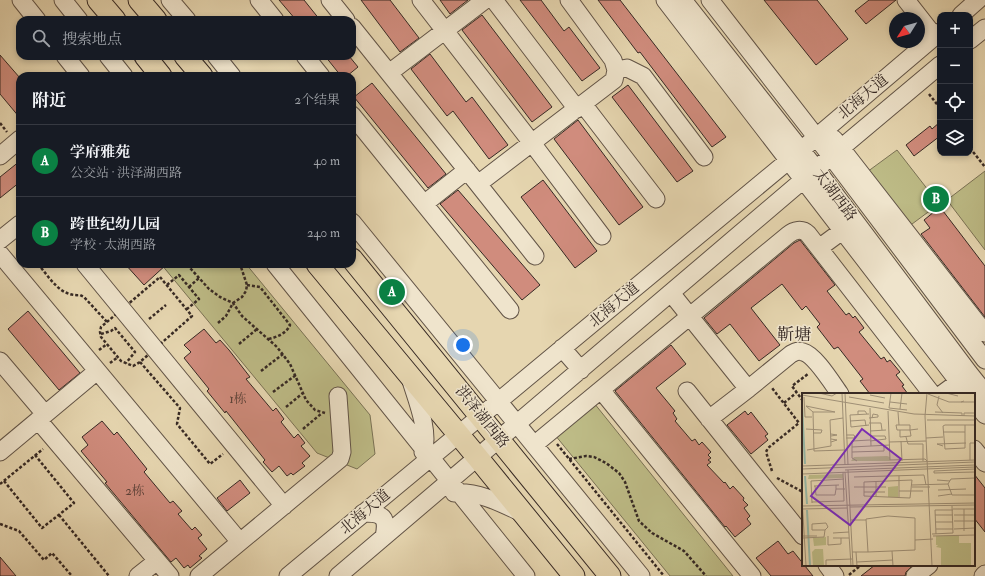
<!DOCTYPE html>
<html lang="zh">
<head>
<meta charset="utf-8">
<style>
  body { margin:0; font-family:"IM FELL Double Pica","Noto Serif SC",serif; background:#20242c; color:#f1f3f6 }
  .controls { position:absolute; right:12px; top:12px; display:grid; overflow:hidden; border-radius:8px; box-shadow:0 2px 6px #0003 }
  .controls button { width:36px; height:36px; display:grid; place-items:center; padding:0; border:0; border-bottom:1px solid #363941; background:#171b24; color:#f1f3f6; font:20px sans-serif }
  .compass { position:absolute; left:889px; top:12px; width:36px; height:36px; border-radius:50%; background:#171b24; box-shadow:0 2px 6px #0003; rotate:233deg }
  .you { position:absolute; left:463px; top:345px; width:14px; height:14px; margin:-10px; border:3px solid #fff; border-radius:50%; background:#1a73e8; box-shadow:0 0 0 6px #1a73e833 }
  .badge { display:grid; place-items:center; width:26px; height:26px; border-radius:50%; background:#0b8043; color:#fff; font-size:13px; font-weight:700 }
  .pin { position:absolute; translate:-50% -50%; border:2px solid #fff; box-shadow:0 1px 4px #0006 }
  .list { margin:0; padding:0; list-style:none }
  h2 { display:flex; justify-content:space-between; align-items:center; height:52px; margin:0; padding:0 16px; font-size:17px }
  h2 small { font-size:13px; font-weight:400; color:#9ea1a6 }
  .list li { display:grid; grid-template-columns:26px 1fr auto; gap:12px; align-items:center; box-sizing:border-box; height:72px; padding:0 16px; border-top:1px solid #363941 }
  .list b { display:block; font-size:15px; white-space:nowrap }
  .list p { margin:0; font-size:13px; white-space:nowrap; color:#9ea1a6 }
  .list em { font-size:13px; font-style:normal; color:#9ea1a6 }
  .icon { flex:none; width:22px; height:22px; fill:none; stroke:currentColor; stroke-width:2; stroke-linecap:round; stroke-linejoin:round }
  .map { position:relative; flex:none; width:985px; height:576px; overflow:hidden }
  .search { position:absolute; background:#171b24; box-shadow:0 2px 6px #0003; left:16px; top:16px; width:340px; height:44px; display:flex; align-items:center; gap:10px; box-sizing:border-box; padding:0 14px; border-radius:12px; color:#9ea1a6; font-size:15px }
  .panel { position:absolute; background:#171b24; box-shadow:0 2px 6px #0003; left:16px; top:72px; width:340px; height:196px; border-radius:12px }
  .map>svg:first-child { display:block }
</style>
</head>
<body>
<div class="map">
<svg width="985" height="576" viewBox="0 0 985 576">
  <rect width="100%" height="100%" fill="#e6d6b0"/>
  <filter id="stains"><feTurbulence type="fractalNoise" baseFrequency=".005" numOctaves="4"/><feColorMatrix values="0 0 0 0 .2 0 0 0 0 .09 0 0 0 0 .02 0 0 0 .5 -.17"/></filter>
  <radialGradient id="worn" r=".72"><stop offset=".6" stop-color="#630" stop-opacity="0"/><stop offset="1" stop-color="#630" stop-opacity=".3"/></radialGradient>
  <path fill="#bdbb86" stroke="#7a7255" d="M897 150 939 204 908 227 867 172Z
    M985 171V250L947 200Z
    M161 264H246L370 415 375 454 357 469 317 453Z
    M594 403 733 576H670L555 435Z"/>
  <path fill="#d08c7d" stroke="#362924" d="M279 0H304L320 20H296Z
    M361 0H390L419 38 400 52Z
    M440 0H468L450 14Z
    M520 0H541L564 31 569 27 600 68 582 81Z
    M598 0H620L726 137 712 147 640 52 638 53Z
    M764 0H817L848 39 816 65Z
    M869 0H896L866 24 855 11Z
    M482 15 552 107 532 122 462 30Z
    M430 54 466 102 472 97 508 145 489 159 453 111 447 116 411 69Z
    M0 55 20 78V118L0 94Z
    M325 56H349L358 67 347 76H341Z
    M372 83 446 174 428 188 354 97Z
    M628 85 693 171 677 182 612 97Z
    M578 120 643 207 619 225 554 139Z
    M940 122V136L914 156 906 145 930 126 932 129Z
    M20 161V182L0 198V177Z
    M543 180 597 251 575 268 521 197Z
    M458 190 540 285 522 300 441 205 440 204Z
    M940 207 985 266V317L921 234 930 228 924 220Z
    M800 240 835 285 827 291 846 315 849 313 853 318 855 316 864 328 859 332 881 359 884 357 887 362 890 360 900 372 896 375 904 385 902 386 908 394H870L860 381 863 379 838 347 834 349 817 327 820 324 806 306 802 310 782 284 751 308 780 345 759 361 730 324 717 334 704 318 794 243Z
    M125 264H167L144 285Z
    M28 311 80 373 59 390 8 329Z
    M204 329 216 343 220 340 229 350 250 377 246 379 273 411 276 408 284 419 281 422 294 438 298 434 305 443 301 446 310 456 302 463 305 466 293 475 291 473 287 476 279 466 272 472 263 462 265 460 226 411 225 413 207 391 209 389 184 358 191 352 184 345Z
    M671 345 686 364 656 388 675 411 673 413 677 419 675 421 692 441 695 439 699 445 702 442 711 452 708 455 711 458 708 460 711 462 707 465 724 483 725 482 730 489 733 486 744 498 743 500 748 505 744 508 750 516 747 519 751 524 735 537 726 526 725 527 615 391Z
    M745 411 748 415 751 412 768 434 765 436 768 440 751 454 727 425Z
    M102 421 114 435 117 432 126 443 147 469 144 472 170 503 173 501 182 511 178 514 192 530 195 527 202 535 198 538 207 549 199 556 202 558 190 568 188 565 184 568 176 558 171 562 105 483 107 482 81 451 88 445 82 437Z
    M974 474 985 488V532L974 518Z
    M240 480 250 493 227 511 217 498Z
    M778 541 788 554 793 551 813 576H771L756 558Z
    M0 557 16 576H0Z
    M875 565H913L906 572 905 576H861Z"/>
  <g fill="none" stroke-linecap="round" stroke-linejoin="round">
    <g stroke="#625447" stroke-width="19">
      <path id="minor" d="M21 0 37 20
        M63 0 79 20
        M170 0 187 20
        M259 0 275 20
        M330 0 346 20
        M421 0 532 143 602 236
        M494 0 577 109
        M665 0 968 394
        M683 0 816 169 969 373 985 393
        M710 0 831 156 985 360
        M906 0 935 37
        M961 15 978 0
        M352 27 478 184 614 80 616 70 613 60 569 0
        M970 40 985 28
        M65 56 81 76
        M108 56 124 76
        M216 56 232 76
        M305 56 321 76
        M616 70 627 68 643 76 704 157
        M389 73 485 0
        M583 104 656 199
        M352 115 510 310
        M834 139 985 333
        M0 156 20 139
        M478 184 535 256
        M424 204 467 170
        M352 222 641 576
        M0 240 20 224
        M819 248 842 231
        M0 254 240 542
        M85 264 284 506
        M275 264 526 576
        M671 293 748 389 709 419
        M562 348 581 370
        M0 361 45 414
        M411 381C417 400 430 433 423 452
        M748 389 791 354C795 352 798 350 803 352 815 355 832 383 840 394
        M601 390 752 576
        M687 391 803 536
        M942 394 968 375
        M974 401 985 415
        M38 420 170 576
        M534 445 788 235C794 230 802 228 808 234L932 394
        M974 449 985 463
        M0 452 97 371
        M454 493C478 491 501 503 522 513
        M363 513C383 513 388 517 384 537
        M827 565 835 576
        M138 576 157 561
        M199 576 340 459 342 452 338 396
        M288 576 800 151 940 32
        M338 576 816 169 940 65
        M915 576 929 565
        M983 576 985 574"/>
    </g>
    <g stroke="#362924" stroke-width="23">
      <path id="major" d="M98 0 115 20
        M139 0 156 20
        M145 56 161 76
        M185 56 202 76
        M352 259 610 576
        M317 264 478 458 574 576"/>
    </g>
    <path stroke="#362924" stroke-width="2.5" stroke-dasharray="3 2" stroke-linecap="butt" d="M929 94 940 108
      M0 123 7 132
      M970 148 985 167
      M38 264C50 278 60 297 80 295L84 297 107 322
      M188 264 191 269 209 289 220 297 233 303 242 316 277 347 290 364 306 400 315 410 325 413
      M160 277 192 316 140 362 133 366 121 361 101 337 100 332 101 327Z
      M167 285 179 275 199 299 187 309
      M247 285 260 287 290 325C287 333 277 337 269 339
      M189 287 199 278
      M149 319 166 305
      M218 323 226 316 233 303 242 297 246 291 247 285 240 264
      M101 334 111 331 115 328 135 352 126 363
      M239 344 257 329
      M99 350 107 344
      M140 362 180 408 177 424 210 464 223 454
      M110 363 118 357
      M261 371 283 354
      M273 392 296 375
      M803 401 792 386 808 374
      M784 403 796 393
      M286 407 303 393
      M303 429 322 413
      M557 444 664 576
      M569 459 586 456 594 457 606 463 619 473 625 482 639 521 652 533 684 551 706 576
      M772 471 766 452 768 448 799 423 772 388
      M777 478 803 492
      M4 481 42 528 74 503 35 455
      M0 484 43 449
      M59 515 109 576
      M0 524 19 531 44 560 52 553 72 576
      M849 575 861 565"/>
    <use href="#minor" stroke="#efe4cc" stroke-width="17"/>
    <use href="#major" stroke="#e6d6b0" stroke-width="21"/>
  </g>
  <g text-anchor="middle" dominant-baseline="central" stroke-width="3" stroke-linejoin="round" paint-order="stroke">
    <g font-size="13" fill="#5c423a">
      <text x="238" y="399">1栋</text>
      <text x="135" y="491">2栋</text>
    </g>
    <g font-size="15" fill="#362924" stroke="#efe4cc">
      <text transform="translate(863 97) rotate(-40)">北海大道</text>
      <text transform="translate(835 195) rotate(53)">太湖西路</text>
      <text transform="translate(614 305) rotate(-40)">北海大道</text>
      <text transform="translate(482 417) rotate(51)">洪泽湖西路</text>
      <text transform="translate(365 512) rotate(-40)">北海大道</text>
    </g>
    <g font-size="17" fill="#362924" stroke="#efe4cc">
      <text x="794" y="334">靳塘</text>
    </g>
  </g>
  <g transform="translate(802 393)">
    <rect width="173" height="173" fill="#e6d6b0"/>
    <path d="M85 63 88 64V68H49L52 64ZM41 81V85L6 86 7 82ZM96 93V104H86V94ZM157 142V150H169V173H139V155L134 154 136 152H134V143ZM24 144V152L12 153 11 145ZM13 156H21L22 173H11L10 159Z" fill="#bdbb86"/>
    <path fill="none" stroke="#96b9a9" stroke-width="2" d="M0 12 3 71M3 83 5 111M5 117 8 173"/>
    <path fill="none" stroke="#a09178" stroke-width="1" d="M17 0 30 3 35 0M40 0 43 72M43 0 46 72M89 0 87 15 105 17M125 0 123 23 130 173M144 0 156 3M126 1 147 9H159M0 2 112 21 173 23M68 2 83 5M137 3 135 12 141 20M2 4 3 24H10M47 4 82 10M162 8 159 9H173M88 9 105 11M68 15 69 53M98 16 100 0M86 18 88 67 123 66 125 68M11 19H33L4 13 11 19 12 58 42 57M96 19 97 32M133 19 160 20V23M56 21V18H63L65 21M67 21 48 22 49 34 67 32M162 23V20H173M67 25 76 24V22L71 21 70 25M125 27H173M48 28 63 27 64 33M67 30H79L80 37M163 32V55L143 56 141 33 143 32H173M4 36 20 37 19 40H11M98 37V44L109 43 108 37V32H94L95 37H108L116 36M68 38 84 37M141 39H163M29 41 35 42 29 43M44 42H52L53 45H44M68 43H83L84 46 68 48M104 44 106 51H121V68M124 45 141 44M29 46 35 47 29 49M99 48 100 68M87 49 124 48M141 53 135 51 164 50M50 54 88 52M5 57 29 53 28 27 41 25M50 59 82 58V53M168 67V50H173M55 68 50 65V48L68 47M0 73 173 67M0 76 173 69M43 77 173 72M46 77 51 173M43 79 49 173M132 80V78L173 76M132 80 173 79M0 81 173 74M97 83V105M52 84 122 82 124 92M173 85 149 86 146 91 150 102H173M110 87 108 105 62 103V89ZM135 87 148 88M74 88V104M34 92V96H43M110 92 146 91M12 93 37 92M13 93 14 102H33L34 96M52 94H84M110 94H128M136 97 164 96M97 98H121M62 99H83M136 103 150 101M0 105 4 173M10 109 42 108 41 79M10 110 9 88 42 86M0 113 173 110M48 114 173 112M0 116 45 115M151 116H173M162 116V138M133 122H151M152 122H173M86 123 113 125V157L66 159 64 126ZM48 127H64M152 128H173M134 129H151M134 136H151M152 136 173 135M31 140 47 139M130 141 151 140 150 113M134 141 133 117H151M1 143H15M26 143V152L39 151V145M131 143 173 142M1 145 22 144 23 137H10V131L24 130 26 134 23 137M31 145H47M113 147 131 146M90 158 91 173M50 159H66M54 159 55 173M55 169 91 167M24 173V167L50 166"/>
    <path fill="#7b2cbf" fill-opacity="0.15" stroke="#7b2cbf" stroke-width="2" d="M60 36 99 66 48 132 9 103Z"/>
    <rect width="173" height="173" fill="none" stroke="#362924" stroke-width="2"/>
  </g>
  <rect width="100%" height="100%" filter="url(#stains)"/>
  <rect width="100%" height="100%" fill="url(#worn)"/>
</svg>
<div class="controls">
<button>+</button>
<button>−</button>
<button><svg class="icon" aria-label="locate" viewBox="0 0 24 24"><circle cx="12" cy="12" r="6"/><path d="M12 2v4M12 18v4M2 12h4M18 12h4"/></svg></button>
<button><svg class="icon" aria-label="layers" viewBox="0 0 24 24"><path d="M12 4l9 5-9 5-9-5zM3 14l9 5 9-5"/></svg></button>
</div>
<svg class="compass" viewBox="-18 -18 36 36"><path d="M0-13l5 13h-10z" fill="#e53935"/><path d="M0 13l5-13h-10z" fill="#9ea1a6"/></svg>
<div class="you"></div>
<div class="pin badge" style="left:392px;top:292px">A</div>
<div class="pin badge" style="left:936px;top:199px">B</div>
<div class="search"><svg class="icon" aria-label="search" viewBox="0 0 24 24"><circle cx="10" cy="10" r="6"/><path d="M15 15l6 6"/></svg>搜索地点</div>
<section class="panel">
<h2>附近<small>2个结果</small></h2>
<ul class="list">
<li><span class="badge">A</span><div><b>学府雅苑</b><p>公交站 · 洪泽湖西路</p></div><em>40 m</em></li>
<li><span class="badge">B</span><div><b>跨世纪幼儿园</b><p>学校 · 太湖西路</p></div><em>240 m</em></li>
</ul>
</section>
</div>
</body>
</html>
